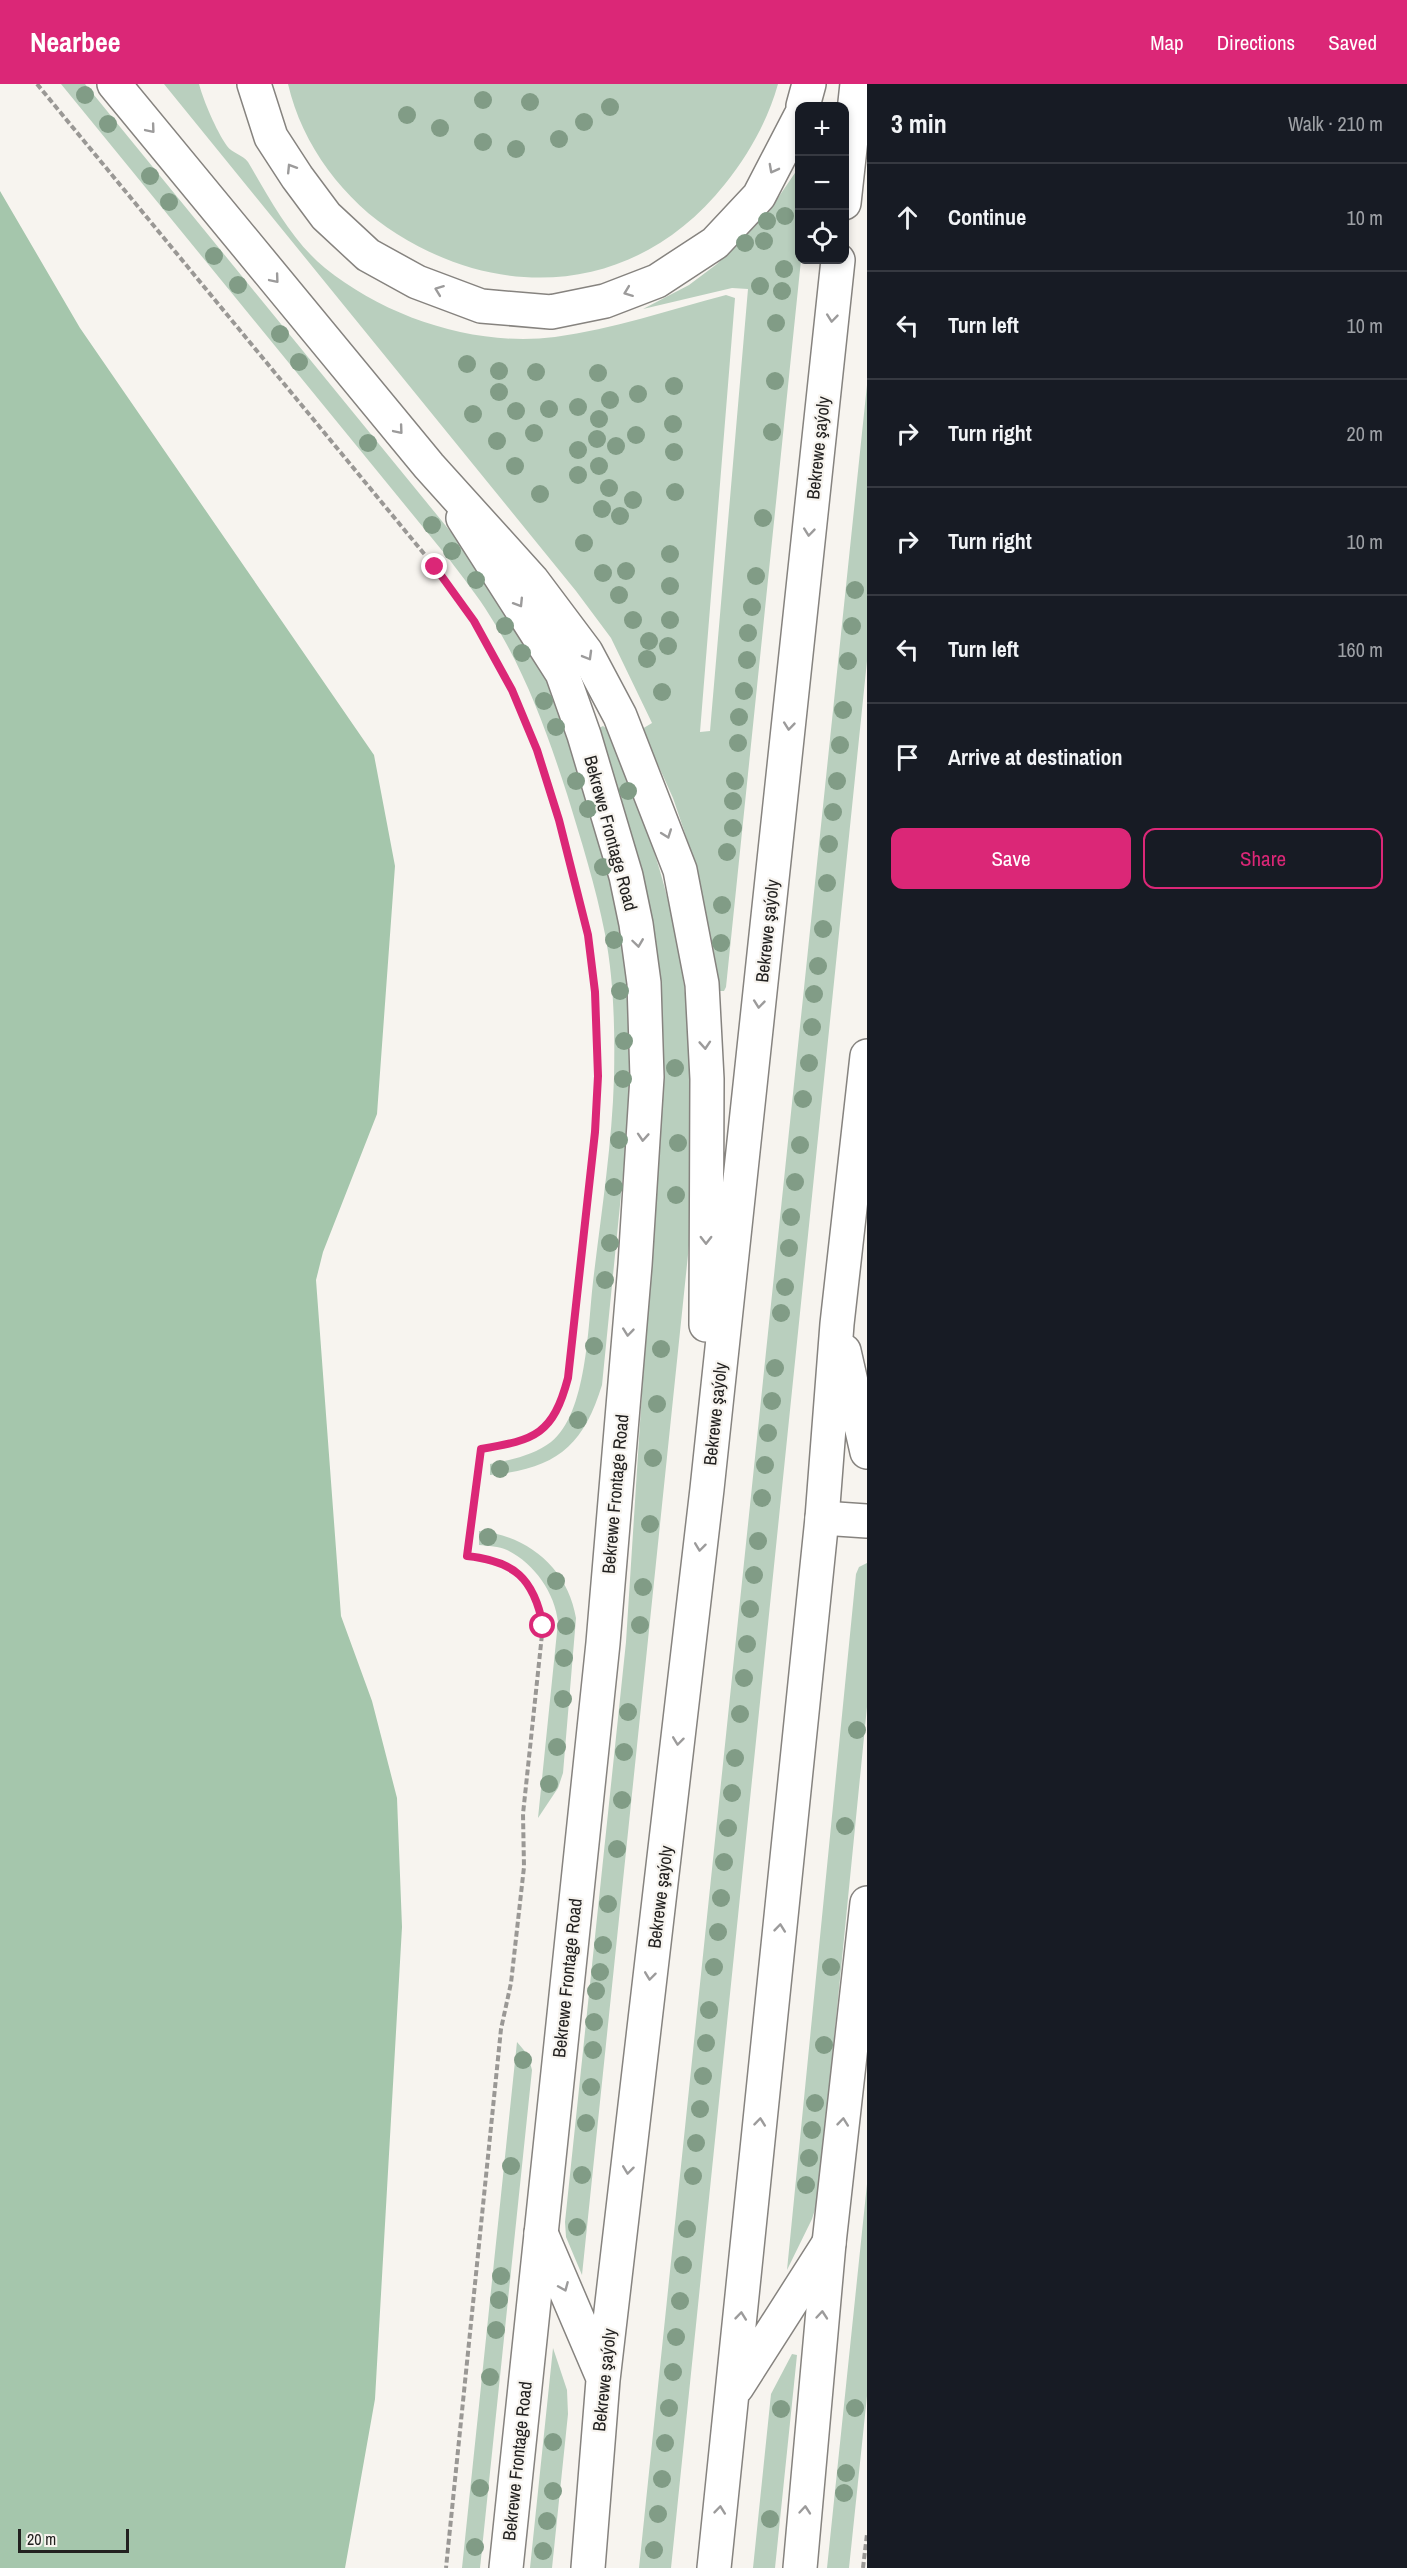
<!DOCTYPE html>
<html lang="en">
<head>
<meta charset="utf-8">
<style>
  body { margin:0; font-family:"Archivo Narrow",sans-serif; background:#242831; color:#f1f3f6 }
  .controls { position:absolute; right:18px; top:18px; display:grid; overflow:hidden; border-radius:12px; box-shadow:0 3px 9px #0003 }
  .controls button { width:54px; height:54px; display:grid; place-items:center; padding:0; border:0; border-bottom:2px solid #363941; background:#171b24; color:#f1f3f6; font:30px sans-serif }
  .scale { position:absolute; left:18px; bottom:15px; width:111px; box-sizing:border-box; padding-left:6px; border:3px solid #222120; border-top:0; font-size:16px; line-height:21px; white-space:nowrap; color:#222120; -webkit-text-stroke:4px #f7f4ef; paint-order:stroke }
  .stop { position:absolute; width:18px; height:18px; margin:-14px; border:4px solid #db2777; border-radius:50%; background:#fff }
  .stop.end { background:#db2777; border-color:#fff; box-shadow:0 2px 6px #0008 }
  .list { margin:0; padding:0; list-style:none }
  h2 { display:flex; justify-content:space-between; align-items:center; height:78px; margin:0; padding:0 24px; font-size:26px }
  h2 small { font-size:20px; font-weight:400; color:#9ea1a6 }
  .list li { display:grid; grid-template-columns:39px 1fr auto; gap:18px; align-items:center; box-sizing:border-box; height:108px; padding:0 24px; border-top:2px solid #363941 }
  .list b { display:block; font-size:22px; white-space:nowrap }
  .list em { font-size:20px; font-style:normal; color:#9ea1a6 }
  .actions { display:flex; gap:12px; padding:18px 24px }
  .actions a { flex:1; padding:14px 0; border:2px solid #db2777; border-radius:12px; text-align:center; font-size:21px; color:#db2777 }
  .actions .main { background:#db2777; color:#fff }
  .icon { flex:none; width:33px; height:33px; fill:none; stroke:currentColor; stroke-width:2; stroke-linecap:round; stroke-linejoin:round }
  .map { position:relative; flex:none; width:867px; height:2484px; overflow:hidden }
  header { display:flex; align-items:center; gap:36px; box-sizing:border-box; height:84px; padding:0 30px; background:#db2777; color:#fff }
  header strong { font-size:28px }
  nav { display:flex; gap:33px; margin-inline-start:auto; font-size:21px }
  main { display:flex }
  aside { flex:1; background:#171b24 }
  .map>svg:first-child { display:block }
</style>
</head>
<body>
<header>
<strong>Nearbee</strong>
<nav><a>Map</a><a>Directions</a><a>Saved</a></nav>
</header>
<main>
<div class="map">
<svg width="867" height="2484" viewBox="0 0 867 2484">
  <rect width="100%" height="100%" fill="#f7f4ef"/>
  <path fill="#b9cfbe" d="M61 0H85L459 458 547 592 573 656 614 793 630 901 633 991 602 1301C583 1363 555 1385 490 1391V1380C511 1376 534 1371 551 1358 587 1330 588 1241 593 1198 601 1130 612 1062 614 994 615 947 614 896 605 850 596 803 581 756 567 710 547 648 525 587 490 532 478 512 463 494 449 475Z
    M164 0H199C204 18 216 46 227 62 232 69 243 71 248 78 270 115 291 156 325 184 387 234 476 263 555 253 613 245 669 226 726 211L735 214 700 648 710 647 748 205 732 204 643 225 689 201 717 180 769 127 799 83 801 176 726 903 724 907H719L695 779 673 714 642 645 652 639 611 554 576 507Z
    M288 0H778C768 36 749 70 725 100 641 206 510 221 397 150 344 117 302 61 288 0Z
    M867 301V577L671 2484H639Z
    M603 642 607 645C643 727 673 811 684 901 695 980 691 1062 691 1142L582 2191 566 2153 565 2138 626 1558 650 1183 641 791 621 714 598 648 599 644Z
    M479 1447C528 1451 568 1485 576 1534L563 1689 558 1704 538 1734 558 1538C555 1509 534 1479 507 1466 499 1462 488 1462 479 1461Z
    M867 1479V1623L818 2116 812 2135 787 2186 856 1490 859 1483Z
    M517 1958 528 1971 532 1986 480 2484H462Z
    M867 2100V2312L849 2484H827Z
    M553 2264 567 2306 568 2330 552 2484H530Z
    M792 2270 797 2271 775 2484H753L771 2310Z"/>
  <path fill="#a5c6ac" d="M0 107 80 244 374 671 395 782 377 1030 323 1168 316 1196 341 1532 372 1617 397 1714 402 1843 375 2315 345 2484H0Z"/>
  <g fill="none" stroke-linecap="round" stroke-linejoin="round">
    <g stroke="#86837f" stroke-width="36">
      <path id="minor" d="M463 434 562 589 584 651 626 792 636 840 644 899 647 993 635 1181 603 1559 506 2484
        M822 1434 867 1437
        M800 2484 829 2159 867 1819"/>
    </g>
    <g stroke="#86837f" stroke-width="36">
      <path id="major" d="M114 0 429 382 532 496 586 568 620 632 680 786 702 900 707 995 706 1241
        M254 0 271 53 297 93 326 132 368 171 417 198 481 222 551 228 605 217 657 197 715 159 759 112 800 33
        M803 22 809 0
        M844 119 857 0
        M844 1267 867 1368
        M541 2149 603 2294
        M737 2303 829 2159
        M588 2484 603 2296 707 1405 838 176
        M714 2484 822 1434 837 1240 867 972"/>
    </g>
    <path stroke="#9a9895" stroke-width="4" stroke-dasharray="6 3" stroke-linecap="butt" d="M37 0 435 483 474 537 512 606 537 666 559 736 588 851 595 908 598 992 595 1048 568 1294C553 1350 536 1356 481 1365L467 1472C513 1477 534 1495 543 1541L523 1730 524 1783 511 1899 501 1945 446 2484
      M863 2484 867 2450"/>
    <use href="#minor" stroke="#fff" stroke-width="33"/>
    <use href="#major" stroke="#fff" stroke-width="33"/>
  </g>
  <g fill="#819c86">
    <circle cx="85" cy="11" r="9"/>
    <circle cx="483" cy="16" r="9"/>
    <circle cx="530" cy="18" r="9"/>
    <circle cx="610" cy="23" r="9"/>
    <circle cx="407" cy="31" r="9"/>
    <circle cx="584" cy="38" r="9"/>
    <circle cx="108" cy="40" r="9"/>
    <circle cx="440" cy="44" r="9"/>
    <circle cx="559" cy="55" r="9"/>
    <circle cx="483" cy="58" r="9"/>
    <circle cx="516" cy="65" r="9"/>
    <circle cx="150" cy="92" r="9"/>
    <circle cx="169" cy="118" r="9"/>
    <circle cx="785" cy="132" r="9"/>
    <circle cx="767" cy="137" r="9"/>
    <circle cx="764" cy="157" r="9"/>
    <circle cx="745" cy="159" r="9"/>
    <circle cx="214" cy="172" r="9"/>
    <circle cx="784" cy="185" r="9"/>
    <circle cx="238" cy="201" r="9"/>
    <circle cx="760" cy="202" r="9"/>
    <circle cx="782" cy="207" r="9"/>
    <circle cx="776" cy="239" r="9"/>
    <circle cx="280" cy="250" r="9"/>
    <circle cx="299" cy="278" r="9"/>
    <circle cx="467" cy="280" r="9"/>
    <circle cx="499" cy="287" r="9"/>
    <circle cx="536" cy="288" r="9"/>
    <circle cx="598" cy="289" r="9"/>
    <circle cx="775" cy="297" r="9"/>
    <circle cx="674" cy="302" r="9"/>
    <circle cx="499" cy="308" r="9"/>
    <circle cx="638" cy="310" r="9"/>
    <circle cx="610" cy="316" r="9"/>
    <circle cx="578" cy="323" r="9"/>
    <circle cx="549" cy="325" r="9"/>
    <circle cx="516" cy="327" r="9"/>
    <circle cx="473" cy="330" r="9"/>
    <circle cx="599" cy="335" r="9"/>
    <circle cx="673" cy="340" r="9"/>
    <circle cx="772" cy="348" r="9"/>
    <circle cx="534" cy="349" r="9"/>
    <circle cx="636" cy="351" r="9"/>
    <circle cx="597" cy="355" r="9"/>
    <circle cx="497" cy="357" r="9"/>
    <circle cx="368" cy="359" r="9"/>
    <circle cx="616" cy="362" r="9"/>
    <circle cx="578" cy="366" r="9"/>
    <circle cx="674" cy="368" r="9"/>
    <circle cx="515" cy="382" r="9"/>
    <circle cx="599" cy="382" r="9"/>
    <circle cx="578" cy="391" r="9"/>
    <circle cx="609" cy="404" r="9"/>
    <circle cx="675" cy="408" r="9"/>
    <circle cx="540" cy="410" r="9"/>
    <circle cx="633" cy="416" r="9"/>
    <circle cx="602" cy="425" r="9"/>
    <circle cx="620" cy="432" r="9"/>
    <circle cx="763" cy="434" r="9"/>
    <circle cx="432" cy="441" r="9"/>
    <circle cx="584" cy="459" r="9"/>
    <circle cx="452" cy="467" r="9"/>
    <circle cx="670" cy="470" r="9"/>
    <circle cx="626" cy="487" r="9"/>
    <circle cx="603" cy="489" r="9"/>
    <circle cx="756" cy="492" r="9"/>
    <circle cx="476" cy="496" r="9"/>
    <circle cx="670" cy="502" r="9"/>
    <circle cx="855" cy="506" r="9"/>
    <circle cx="619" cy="511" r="9"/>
    <circle cx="752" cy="523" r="9"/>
    <circle cx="633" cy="536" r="9"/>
    <circle cx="670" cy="536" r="9"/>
    <circle cx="505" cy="542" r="9"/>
    <circle cx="852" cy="542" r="9"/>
    <circle cx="748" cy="549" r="9"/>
    <circle cx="649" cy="557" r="9"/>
    <circle cx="668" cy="562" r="9"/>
    <circle cx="522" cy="569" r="9"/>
    <circle cx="647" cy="575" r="9"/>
    <circle cx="747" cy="576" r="9"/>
    <circle cx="848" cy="577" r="9"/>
    <circle cx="744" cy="607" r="9"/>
    <circle cx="662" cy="608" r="9"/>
    <circle cx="544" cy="617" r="9"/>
    <circle cx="843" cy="626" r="9"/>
    <circle cx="739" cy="633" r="9"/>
    <circle cx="556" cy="643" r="9"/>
    <circle cx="738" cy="659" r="9"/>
    <circle cx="840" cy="661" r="9"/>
    <circle cx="576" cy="697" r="9"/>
    <circle cx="735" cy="697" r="9"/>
    <circle cx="837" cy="697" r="9"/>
    <circle cx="628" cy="707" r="9"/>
    <circle cx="733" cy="717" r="9"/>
    <circle cx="588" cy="725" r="9"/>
    <circle cx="833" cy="728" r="9"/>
    <circle cx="733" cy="744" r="9"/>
    <circle cx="829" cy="760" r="9"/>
    <circle cx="727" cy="768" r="9"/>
    <circle cx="603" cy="783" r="9"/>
    <circle cx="827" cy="799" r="9"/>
    <circle cx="722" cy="821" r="9"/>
    <circle cx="823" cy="845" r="9"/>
    <circle cx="614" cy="856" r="9"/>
    <circle cx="721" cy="859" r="9"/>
    <circle cx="818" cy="882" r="9"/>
    <circle cx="620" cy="907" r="9"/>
    <circle cx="814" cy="910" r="9"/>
    <circle cx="812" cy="943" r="9"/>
    <circle cx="624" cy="957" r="9"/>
    <circle cx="809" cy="979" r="9"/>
    <circle cx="675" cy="984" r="9"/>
    <circle cx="623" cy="995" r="9"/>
    <circle cx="803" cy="1015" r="9"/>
    <circle cx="619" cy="1056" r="9"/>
    <circle cx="678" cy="1059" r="9"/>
    <circle cx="800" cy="1061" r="9"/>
    <circle cx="795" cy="1098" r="9"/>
    <circle cx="614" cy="1103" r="9"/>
    <circle cx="676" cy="1111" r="9"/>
    <circle cx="791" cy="1133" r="9"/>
    <circle cx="610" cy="1159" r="9"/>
    <circle cx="789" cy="1164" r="9"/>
    <circle cx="605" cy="1196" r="9"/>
    <circle cx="785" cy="1203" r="9"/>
    <circle cx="781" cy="1229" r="9"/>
    <circle cx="594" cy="1262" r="9"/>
    <circle cx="661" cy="1265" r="9"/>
    <circle cx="775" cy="1284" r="9"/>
    <circle cx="772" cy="1317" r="9"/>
    <circle cx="657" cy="1320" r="9"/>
    <circle cx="578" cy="1336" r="9"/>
    <circle cx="768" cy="1349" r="9"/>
    <circle cx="653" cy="1374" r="9"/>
    <circle cx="765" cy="1381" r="9"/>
    <circle cx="500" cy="1385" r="9"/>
    <circle cx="762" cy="1414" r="9"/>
    <circle cx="650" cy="1440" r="9"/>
    <circle cx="488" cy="1453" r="9"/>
    <circle cx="758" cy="1457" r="9"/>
    <circle cx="754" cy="1491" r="9"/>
    <circle cx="556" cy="1497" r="9"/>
    <circle cx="643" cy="1503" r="9"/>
    <circle cx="750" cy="1525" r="9"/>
    <circle cx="640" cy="1541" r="9"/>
    <circle cx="566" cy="1542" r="9"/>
    <circle cx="747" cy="1560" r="9"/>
    <circle cx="564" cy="1574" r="9"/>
    <circle cx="744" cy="1594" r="9"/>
    <circle cx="563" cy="1615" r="9"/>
    <circle cx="628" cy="1628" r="9"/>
    <circle cx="740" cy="1630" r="9"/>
    <circle cx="857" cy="1646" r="9"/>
    <circle cx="557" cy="1663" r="9"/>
    <circle cx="624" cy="1668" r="9"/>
    <circle cx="735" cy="1674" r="9"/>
    <circle cx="549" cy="1700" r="9"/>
    <circle cx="732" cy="1709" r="9"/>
    <circle cx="622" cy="1716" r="9"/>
    <circle cx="845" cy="1742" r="9"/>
    <circle cx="728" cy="1744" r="9"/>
    <circle cx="617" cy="1765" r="9"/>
    <circle cx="724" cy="1778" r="9"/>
    <circle cx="721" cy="1814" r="9"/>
    <circle cx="608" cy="1820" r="9"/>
    <circle cx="718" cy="1848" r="9"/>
    <circle cx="603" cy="1861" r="9"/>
    <circle cx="714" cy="1883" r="9"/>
    <circle cx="831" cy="1883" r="9"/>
    <circle cx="600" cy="1888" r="9"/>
    <circle cx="596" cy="1907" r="9"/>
    <circle cx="709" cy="1926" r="9"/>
    <circle cx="594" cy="1938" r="9"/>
    <circle cx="706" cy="1959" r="9"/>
    <circle cx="824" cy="1961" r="9"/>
    <circle cx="593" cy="1966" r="9"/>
    <circle cx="523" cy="1976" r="9"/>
    <circle cx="703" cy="1992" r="9"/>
    <circle cx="591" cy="2003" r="9"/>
    <circle cx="815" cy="2019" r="9"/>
    <circle cx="700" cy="2025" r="9"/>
    <circle cx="586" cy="2039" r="9"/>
    <circle cx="812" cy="2046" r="9"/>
    <circle cx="696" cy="2059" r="9"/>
    <circle cx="809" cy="2074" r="9"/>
    <circle cx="511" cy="2082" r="9"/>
    <circle cx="582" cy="2091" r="9"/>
    <circle cx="693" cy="2092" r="9"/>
    <circle cx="806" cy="2101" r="9"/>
    <circle cx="577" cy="2143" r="9"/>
    <circle cx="687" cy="2145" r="9"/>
    <circle cx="683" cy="2181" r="9"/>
    <circle cx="501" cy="2192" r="9"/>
    <circle cx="499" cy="2216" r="9"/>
    <circle cx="680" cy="2217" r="9"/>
    <circle cx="496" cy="2246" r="9"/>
    <circle cx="676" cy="2253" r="9"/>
    <circle cx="673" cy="2288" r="9"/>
    <circle cx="490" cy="2293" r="9"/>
    <circle cx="669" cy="2324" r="9"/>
    <circle cx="855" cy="2324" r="9"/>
    <circle cx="781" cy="2325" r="9"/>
    <circle cx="553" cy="2358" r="9"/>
    <circle cx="665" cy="2359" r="9"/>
    <circle cx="846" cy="2389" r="9"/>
    <circle cx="662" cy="2395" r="9"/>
    <circle cx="480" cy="2404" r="9"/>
    <circle cx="553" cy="2407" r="9"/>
    <circle cx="844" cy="2409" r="9"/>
    <circle cx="658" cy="2430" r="9"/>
    <circle cx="770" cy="2435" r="9"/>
    <circle cx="547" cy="2437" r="9"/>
    <circle cx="475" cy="2463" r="9"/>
    <circle cx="654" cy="2466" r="9"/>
    <circle cx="543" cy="2467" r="9"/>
  </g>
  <defs><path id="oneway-chevron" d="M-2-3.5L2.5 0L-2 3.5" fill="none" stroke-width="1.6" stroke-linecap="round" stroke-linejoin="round" transform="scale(1.5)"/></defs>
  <g stroke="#9c9b9b">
    <use href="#oneway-chevron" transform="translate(151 45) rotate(50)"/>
    <use href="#oneway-chevron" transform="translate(291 84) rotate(-122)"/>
    <use href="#oneway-chevron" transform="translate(773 85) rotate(118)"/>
    <use href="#oneway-chevron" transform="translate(275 195) rotate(50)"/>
    <use href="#oneway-chevron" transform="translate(439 206) rotate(-159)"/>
    <use href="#oneway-chevron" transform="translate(628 208) rotate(159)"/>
    <use href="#oneway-chevron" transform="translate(832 234) rotate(96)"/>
    <use href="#oneway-chevron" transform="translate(399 346) rotate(50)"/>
    <use href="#oneway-chevron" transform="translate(809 448) rotate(96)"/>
    <use href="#oneway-chevron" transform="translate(519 519) rotate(58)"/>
    <use href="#oneway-chevron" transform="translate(588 572) rotate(60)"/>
    <use href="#oneway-chevron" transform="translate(789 642) rotate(96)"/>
    <use href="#oneway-chevron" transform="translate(667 750) rotate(70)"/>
    <use href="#oneway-chevron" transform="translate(638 859) rotate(82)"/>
    <use href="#oneway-chevron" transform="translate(759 920) rotate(96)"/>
    <use href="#oneway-chevron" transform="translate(705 961) rotate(86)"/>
    <use href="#oneway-chevron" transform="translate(643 1053) rotate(94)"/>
    <use href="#oneway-chevron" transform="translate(706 1156) rotate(90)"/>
    <use href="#oneway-chevron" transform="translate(628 1248) rotate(96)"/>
    <use href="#oneway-chevron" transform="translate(700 1463) rotate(97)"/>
    <use href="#oneway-chevron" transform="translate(678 1657) rotate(97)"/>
    <use href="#oneway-chevron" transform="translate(780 1844) rotate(-84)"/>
    <use href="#oneway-chevron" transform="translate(650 1892) rotate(97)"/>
    <use href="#oneway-chevron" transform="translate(760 2038) rotate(-84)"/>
    <use href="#oneway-chevron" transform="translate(843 2038) rotate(-84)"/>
    <use href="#oneway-chevron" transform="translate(628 2086) rotate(97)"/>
    <use href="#oneway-chevron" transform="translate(564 2203) rotate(67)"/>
    <use href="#oneway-chevron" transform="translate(822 2231) rotate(-85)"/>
    <use href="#oneway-chevron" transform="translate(741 2232) rotate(-84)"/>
    <use href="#oneway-chevron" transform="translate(720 2426) rotate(-84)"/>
    <use href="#oneway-chevron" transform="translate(805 2426) rotate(-85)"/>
  </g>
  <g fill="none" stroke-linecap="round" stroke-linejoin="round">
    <path stroke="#db2777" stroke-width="8" d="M435 483 474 537 512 606 537 666 559 736 588 851 595 908 598 992 595 1048 568 1294C553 1350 536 1356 481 1365L467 1472C514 1477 534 1494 543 1542"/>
  </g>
  <g text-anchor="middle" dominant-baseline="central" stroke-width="4.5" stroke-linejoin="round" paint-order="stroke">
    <g font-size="18" fill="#222120" stroke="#f7f4ef">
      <text transform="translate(818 364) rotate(-84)">Bekrewe şaýoly</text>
      <text transform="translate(611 749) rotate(75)">Bekrewe Frontage Road</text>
      <text transform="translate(767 847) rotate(-84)">Bekrewe şaýoly</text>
      <text transform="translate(715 1330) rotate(-84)">Bekrewe şaýoly</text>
      <text transform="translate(615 1410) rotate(-85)">Bekrewe Frontage Road</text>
      <text transform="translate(660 1813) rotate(-83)">Bekrewe şaýoly</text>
      <text transform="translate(567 1894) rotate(-84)">Bekrewe Frontage Road</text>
      <text transform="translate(604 2296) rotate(-84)">Bekrewe şaýoly</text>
      <text transform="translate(517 2377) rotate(-84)">Bekrewe Frontage Road</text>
    </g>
  </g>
</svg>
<div class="controls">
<button>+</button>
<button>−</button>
<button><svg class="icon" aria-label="locate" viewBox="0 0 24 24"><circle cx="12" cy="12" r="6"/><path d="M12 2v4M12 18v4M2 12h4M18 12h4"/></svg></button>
</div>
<div class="scale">20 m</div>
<div class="stop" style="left:543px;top:1542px"></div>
<div class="stop end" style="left:435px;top:483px"></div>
</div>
<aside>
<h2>3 min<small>Walk · 210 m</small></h2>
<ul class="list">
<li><svg class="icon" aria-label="ahead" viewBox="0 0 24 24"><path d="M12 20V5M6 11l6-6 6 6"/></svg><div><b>Continue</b></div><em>10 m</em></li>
<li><svg class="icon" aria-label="left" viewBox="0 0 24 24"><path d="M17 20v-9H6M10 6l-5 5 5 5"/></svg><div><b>Turn left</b></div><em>10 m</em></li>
<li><svg class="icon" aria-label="right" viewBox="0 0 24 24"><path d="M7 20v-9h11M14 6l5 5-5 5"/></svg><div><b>Turn right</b></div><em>20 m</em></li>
<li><svg class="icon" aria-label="right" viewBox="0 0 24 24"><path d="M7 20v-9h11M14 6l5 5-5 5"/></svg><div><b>Turn right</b></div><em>10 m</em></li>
<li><svg class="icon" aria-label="left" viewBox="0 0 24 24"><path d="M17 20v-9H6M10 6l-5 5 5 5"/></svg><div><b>Turn left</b></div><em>160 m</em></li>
<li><svg class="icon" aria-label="arrive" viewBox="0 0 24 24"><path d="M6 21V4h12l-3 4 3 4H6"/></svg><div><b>Arrive at destination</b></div></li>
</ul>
<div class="actions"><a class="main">Save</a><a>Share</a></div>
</aside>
</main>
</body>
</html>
